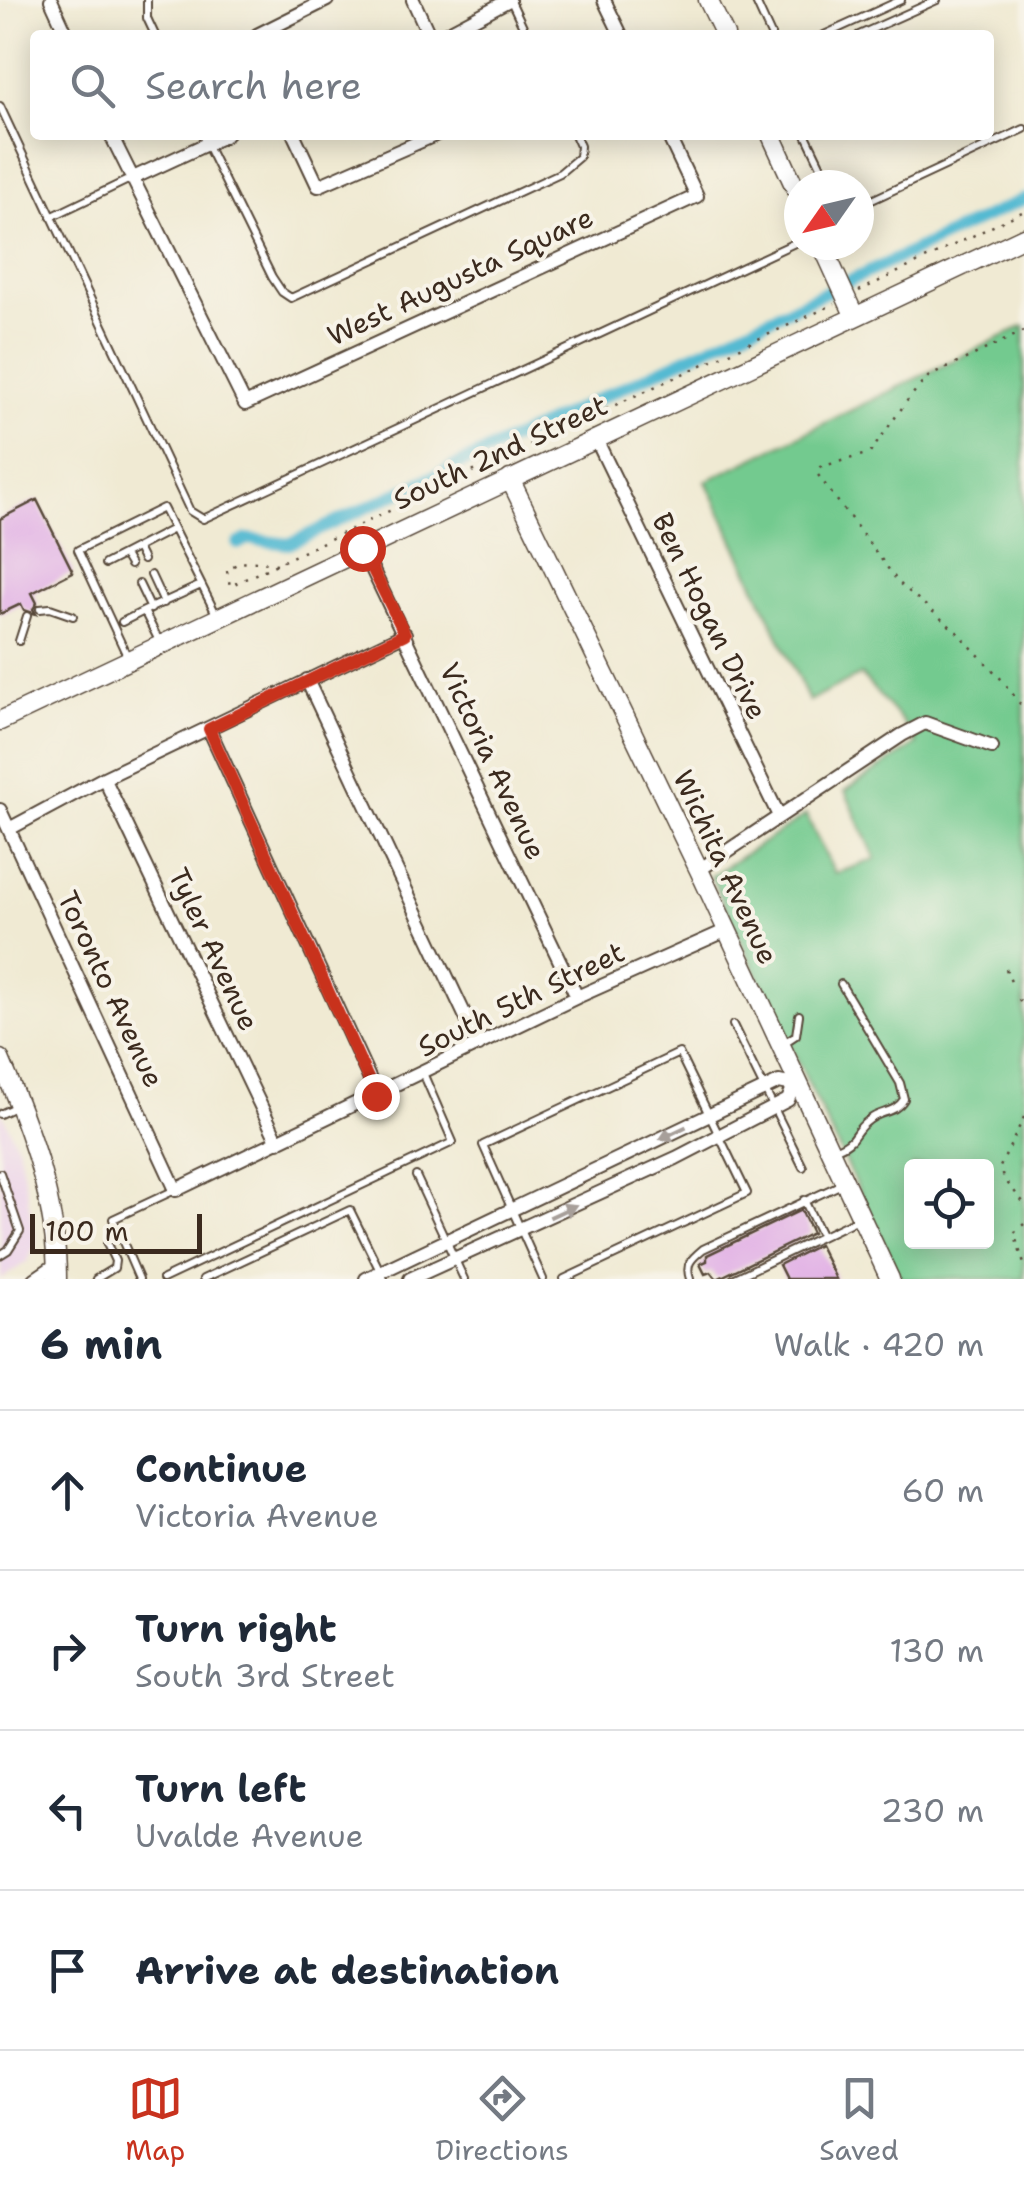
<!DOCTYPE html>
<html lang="en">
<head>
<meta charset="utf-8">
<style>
  body { margin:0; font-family:"Shantell Sans",sans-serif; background:#f2f2f3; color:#1f2937 }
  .controls { position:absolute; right:30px; bottom:30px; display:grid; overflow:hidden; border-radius:10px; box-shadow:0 5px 25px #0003 }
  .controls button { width:90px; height:90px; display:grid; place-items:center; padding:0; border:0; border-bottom:2px solid #e0e1e3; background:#fff; color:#1f2937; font:50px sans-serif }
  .compass { position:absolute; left:784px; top:170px; width:90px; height:90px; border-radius:50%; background:#fff; box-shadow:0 5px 25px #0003; rotate:236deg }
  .scale { position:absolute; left:30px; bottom:25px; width:172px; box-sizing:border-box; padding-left:10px; border:5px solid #3b2a1e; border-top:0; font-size:28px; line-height:35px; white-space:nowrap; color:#3b2a1e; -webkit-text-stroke:8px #f7f3e8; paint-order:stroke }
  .stop { position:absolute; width:30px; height:30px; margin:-22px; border:8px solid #c8321e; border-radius:50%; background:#fff }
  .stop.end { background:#c8321e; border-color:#fff; box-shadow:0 2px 10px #0008 }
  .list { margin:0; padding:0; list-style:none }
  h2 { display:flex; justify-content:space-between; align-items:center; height:130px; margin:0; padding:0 40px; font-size:42px }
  h2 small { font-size:32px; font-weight:400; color:#747a83 }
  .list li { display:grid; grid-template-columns:65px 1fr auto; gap:30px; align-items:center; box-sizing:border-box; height:160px; padding:0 40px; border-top:2px solid #e0e1e3 }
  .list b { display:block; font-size:38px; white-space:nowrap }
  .list p { margin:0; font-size:32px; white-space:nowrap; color:#747a83 }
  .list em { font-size:32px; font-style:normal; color:#747a83 }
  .icon { flex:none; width:55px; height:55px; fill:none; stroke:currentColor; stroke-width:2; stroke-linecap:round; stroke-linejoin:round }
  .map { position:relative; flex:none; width:1024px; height:1279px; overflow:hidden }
  .search { position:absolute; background:#fff; box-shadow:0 5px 25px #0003; left:30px; right:30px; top:30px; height:110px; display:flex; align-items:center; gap:25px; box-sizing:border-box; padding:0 35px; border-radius:10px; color:#747a83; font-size:38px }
  .sheet { height:770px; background:#fff }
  nav { display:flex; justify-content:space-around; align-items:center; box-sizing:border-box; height:140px; border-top:2px solid #e0e1e3; background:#fff; font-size:28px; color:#747a83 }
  nav a { display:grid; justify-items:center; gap:5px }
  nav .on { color:#c8321e }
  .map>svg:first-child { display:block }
</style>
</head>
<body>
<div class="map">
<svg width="1024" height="1279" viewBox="0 0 1024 1279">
  <rect width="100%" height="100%" fill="#f7f3e8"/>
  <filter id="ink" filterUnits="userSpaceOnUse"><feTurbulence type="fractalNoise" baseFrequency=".01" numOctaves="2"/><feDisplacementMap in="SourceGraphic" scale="20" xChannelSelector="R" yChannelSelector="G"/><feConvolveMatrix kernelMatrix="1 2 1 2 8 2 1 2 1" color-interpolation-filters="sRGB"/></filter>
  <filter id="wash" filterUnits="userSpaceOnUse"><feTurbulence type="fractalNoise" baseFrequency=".0048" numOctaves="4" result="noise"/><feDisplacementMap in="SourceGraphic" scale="40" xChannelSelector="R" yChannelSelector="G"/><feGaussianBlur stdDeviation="2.25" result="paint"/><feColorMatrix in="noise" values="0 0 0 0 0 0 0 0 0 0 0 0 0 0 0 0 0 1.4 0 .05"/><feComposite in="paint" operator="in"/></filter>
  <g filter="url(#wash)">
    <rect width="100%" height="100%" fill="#f0ead3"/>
    <path fill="#ecd1ea" d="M0 1108 19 1150 36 1242 28 1261 1 1279Z"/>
    <path fill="#73ca8f" stroke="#577a56" stroke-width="2.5" fill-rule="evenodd" d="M1024 326V1279H900L711 876 806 815 835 874 876 859 845 791 917 744 902 721 861 675 809 701 706 481ZM912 1166H986V1242H912Z"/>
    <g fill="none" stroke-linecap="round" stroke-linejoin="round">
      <path stroke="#54bad2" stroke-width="12" d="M238 544 247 539 289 544 1024 199"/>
    </g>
    <g id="blocks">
      <path fill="#dfa9e5" d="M37 500 73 572 32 593 37 603 33 609 36 614 24 610 21 604 0 614V519Z
        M801 1210 812 1233 717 1279 711 1272 705 1274 700 1264 707 1261V1255Z
        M819 1245 836 1279H786L779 1265Z"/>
    </g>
  </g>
  <g filter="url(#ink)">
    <use href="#blocks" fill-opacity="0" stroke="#564739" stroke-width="2.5"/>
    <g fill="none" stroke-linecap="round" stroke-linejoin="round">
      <g stroke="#564739" stroke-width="10">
        <path id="lane" d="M147 0V18L155 35
          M755 0 771 35
          M511 1 527 35
          M824 35 901 0
          M859 35 937 0
          M0 106 190 511 203 519 799 241
          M202 135 272 277 282 292 291 298 560 173 579 157 580 146 575 135
          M806 135 830 185
          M859 206 1024 129
          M51 217 130 179
          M137 548 143 560
          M124 555 130 565
          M105 564 173 529
          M151 575 164 603
          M139 584 151 609
          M40 609 50 608 73 616
          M122 622 144 611
          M19 641 27 616
          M160 643 144 611 201 585
          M128 658 78 550 163 508 216 614
          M733 1025 803 1167
          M781 1045 796 1035 799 1015
          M0 1114 17 1106
          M831 1151C861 1140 849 1134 869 1120 881 1110 895 1114 904 1099L900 1083 841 984
          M0 1173 20 1231 8 1250 0 1255
          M416 1176 464 1279
          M804 1200 821 1235
          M96 1279 114 1268 115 1261 107 1244
          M139 1279 113 1219 175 1190
          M163 1279 453 1142 423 1073
          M203 1279 350 1210 384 1279
          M543 1279 483 1145 679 1053 747 1193 564 1279
          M690 1279C685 1264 691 1259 703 1249L844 1183
          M733 1279 860 1218"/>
      </g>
      <g stroke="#564739" stroke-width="16">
        <path id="street" d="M51 0 67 35
          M413 0 429 35
          M604 0 621 35
          M257 35 327 0
          M443 35 509 0
          M111 135 245 404 697 196 668 135
          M294 135 318 186 435 135
          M131 179 226 135
          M595 437 779 816
          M362 548 577 997
          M307 680 479 1045
          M209 729 377 1095
          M104 778 278 1142
          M0 810 176 1190 577 997 725 931
          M9 829 104 778 405 634
          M699 870 902 735 925 723 992 747
          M35 1279 57 1264
          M366 1279 779 1082 794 1085 788 1100 676 1158 410 1279"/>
      </g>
      <g stroke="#564739" stroke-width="21">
        <path id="secondary" d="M708 0 725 35
          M771 135 799 196
          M822 245 854 315
          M510 479 699 870 890 1279
          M0 721 1024 237
          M0 1059C30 1129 57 1201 57 1279"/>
      </g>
      <path stroke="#564739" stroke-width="2.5" stroke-dasharray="2.5 8" stroke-linecap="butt" d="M859 291 1024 211
        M1024 331 928 377 909 398 870 453 820 467 818 475 899 583 958 633 1002 680 1024 709
        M277 564C260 562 239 558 227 571L230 586C432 491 632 396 835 304
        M1006 969 1013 987
        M1019 1000 1024 1009
        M1024 1117 1000 1167 1005 1180 1024 1203
        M1024 1224 1014 1233 1024 1264"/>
      <use href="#lane" stroke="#fff" stroke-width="6"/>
      <use href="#street" stroke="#fff" stroke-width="12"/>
      <use href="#secondary" stroke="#fff" stroke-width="18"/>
    </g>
    <defs><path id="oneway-solid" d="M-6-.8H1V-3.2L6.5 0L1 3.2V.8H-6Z" transform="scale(2.5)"/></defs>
    <g fill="#a79f9a">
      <use href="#oneway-solid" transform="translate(673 1133) rotate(154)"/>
      <use href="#oneway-solid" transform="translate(563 1211) rotate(-25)"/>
    </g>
  </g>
  <g fill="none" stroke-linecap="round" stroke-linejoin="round" filter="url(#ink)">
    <path stroke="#c8321e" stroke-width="12" d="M362 548 405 634 209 729 376 1096"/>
  </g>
  <g text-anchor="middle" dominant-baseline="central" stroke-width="8" stroke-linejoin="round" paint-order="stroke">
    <g font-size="28" fill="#3b2a1e" stroke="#f7f3e8">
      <text transform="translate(460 276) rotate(-25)">West Augusta Square</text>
      <text transform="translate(500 452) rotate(-25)">South 2nd Street</text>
      <text transform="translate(710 616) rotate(64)">Ben Hogan Drive</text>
      <text transform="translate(493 761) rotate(65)">Victoria Avenue</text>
      <text transform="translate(726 867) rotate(65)">Wichita Avenue</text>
      <text transform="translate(214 949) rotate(65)">Tyler Avenue</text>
      <text transform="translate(111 989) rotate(65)">Toronto Avenue</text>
      <text transform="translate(521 999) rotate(-26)">South 5th Street</text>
    </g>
  </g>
</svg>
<div class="controls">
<button><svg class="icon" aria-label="locate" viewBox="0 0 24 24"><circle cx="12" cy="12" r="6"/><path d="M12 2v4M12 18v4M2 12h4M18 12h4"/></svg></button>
</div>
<svg class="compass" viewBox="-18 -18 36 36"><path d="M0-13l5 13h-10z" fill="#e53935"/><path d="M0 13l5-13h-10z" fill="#747a83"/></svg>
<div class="scale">100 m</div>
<div class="stop" style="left:362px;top:548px"></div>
<div class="stop end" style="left:376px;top:1096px"></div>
<div class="search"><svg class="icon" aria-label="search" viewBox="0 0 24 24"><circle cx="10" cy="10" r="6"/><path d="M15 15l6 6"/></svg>Search here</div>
</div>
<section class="sheet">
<h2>6 min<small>Walk · 420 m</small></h2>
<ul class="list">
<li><svg class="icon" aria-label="ahead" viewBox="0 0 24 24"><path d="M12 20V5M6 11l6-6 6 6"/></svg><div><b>Continue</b><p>Victoria Avenue</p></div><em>60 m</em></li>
<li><svg class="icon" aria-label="right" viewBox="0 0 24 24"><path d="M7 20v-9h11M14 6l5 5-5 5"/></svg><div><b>Turn right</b><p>South 3rd Street</p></div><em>130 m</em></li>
<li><svg class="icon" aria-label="left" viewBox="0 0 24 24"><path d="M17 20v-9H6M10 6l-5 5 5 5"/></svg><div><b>Turn left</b><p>Uvalde Avenue</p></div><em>230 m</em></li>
<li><svg class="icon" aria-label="arrive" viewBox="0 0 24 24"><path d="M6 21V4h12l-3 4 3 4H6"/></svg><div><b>Arrive at destination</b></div></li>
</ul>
</section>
<nav>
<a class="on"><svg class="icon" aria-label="map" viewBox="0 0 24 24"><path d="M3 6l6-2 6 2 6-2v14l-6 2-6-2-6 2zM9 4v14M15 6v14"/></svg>Map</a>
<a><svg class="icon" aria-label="directions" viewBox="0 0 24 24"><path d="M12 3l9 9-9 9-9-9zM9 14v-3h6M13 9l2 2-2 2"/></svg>Directions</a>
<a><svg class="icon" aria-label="saved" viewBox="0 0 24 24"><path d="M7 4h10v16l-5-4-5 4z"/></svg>Saved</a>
</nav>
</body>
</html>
